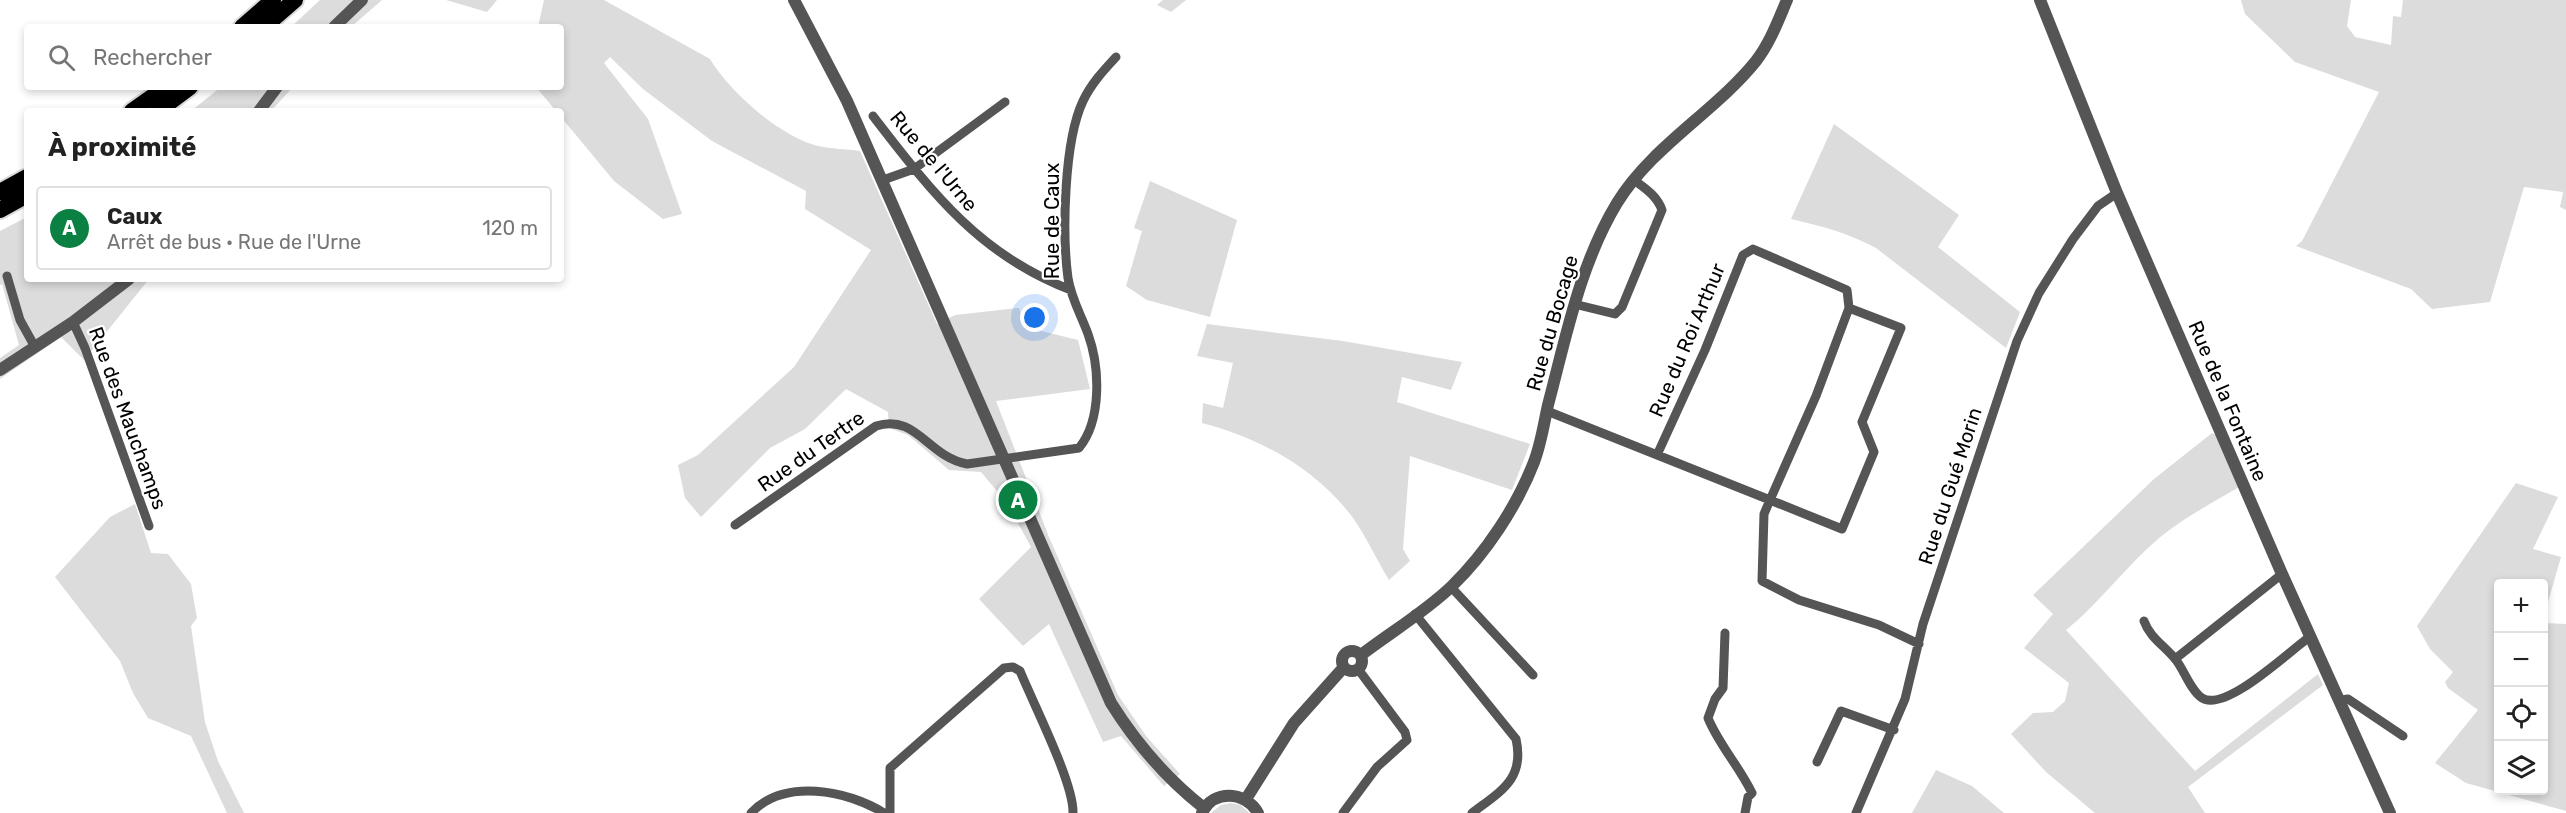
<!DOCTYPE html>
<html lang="fr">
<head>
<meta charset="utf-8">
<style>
  body { margin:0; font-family:Rubik,sans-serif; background:#f2f2f2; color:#222 }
  .controls { position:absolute; right:18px; bottom:18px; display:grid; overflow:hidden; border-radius:6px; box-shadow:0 3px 9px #0003 }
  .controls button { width:54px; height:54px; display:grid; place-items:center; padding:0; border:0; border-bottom:2px solid #e0e0e0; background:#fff; color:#222; font:30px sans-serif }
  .you { position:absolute; left:1035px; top:318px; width:21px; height:21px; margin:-15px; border:4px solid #fff; border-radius:50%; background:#1a73e8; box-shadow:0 0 0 9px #1a73e833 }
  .badge { display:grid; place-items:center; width:39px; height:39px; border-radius:50%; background:#0b8043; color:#fff; font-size:20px; font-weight:700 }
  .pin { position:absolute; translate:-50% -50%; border:3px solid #fff; box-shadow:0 2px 6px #0006 }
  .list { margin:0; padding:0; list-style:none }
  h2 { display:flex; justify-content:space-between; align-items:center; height:78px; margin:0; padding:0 24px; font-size:26px }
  h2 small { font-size:20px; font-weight:400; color:#767676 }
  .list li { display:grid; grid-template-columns:39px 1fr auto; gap:18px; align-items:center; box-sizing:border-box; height:84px; margin:0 12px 12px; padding:0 12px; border:2px solid #e0e0e0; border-radius:6px }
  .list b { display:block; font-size:22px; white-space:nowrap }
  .list p { margin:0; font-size:20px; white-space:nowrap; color:#767676 }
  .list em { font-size:20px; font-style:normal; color:#767676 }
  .icon { flex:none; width:33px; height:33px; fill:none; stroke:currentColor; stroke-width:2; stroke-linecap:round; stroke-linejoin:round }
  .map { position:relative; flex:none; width:2566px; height:813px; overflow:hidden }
  .search { position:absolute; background:#fff; box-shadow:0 3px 9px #0003; left:24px; top:24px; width:540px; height:66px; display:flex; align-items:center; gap:15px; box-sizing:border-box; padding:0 21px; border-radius:6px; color:#767676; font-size:22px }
  .panel { position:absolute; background:#fff; box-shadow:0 3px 9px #0003; left:24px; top:108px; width:540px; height:174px; border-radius:6px }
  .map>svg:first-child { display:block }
</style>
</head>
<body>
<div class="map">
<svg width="2566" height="813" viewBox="0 0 2566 813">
  <rect width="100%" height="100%" fill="#fff"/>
  <path fill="#dcdcdc" d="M320 0H382L351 27H291Z
    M446 0H497L487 12Z
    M544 0H604L710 59C729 91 780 137 818 146 831 149 846 149 860 151L937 324 955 315 1019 308 1025 327 1078 340 1090 389 996 401 1049 537 1118 695 1146 736 1180 774 1164 786 1121 736 1103 742 1049 624 1023 646 979 599 1031 547 1007 503 981 472 949 470 908 435 889 428 888 412 846 389 805 429 770 448 701 517 685 498 678 465 698 455 794 367 871 250 805 209 806 191 712 141 643 89 610 57 604 63 648 119 682 214 663 219 614 181 561 117V111H556L536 87H561V27H538Z
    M1163 0H1186L1171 12 1157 5Z
    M2241 0H2351L2347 26 2355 37 2391 45 2393 16 2401 17 2403 0H2566V210L2560 207 2563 192 2524 187 2490 302 2432 309 2411 289 2296 246 2302 241 2379 92 2295 62 2245 14Z
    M221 87H293L271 111H191Z
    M1834 124 1959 215 1938 247 2020 312 2006 348 1876 248C1848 233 1822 226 1791 219Z
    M1150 181 1237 220 1210 317 1147 300 1126 286 1142 231 1134 228Z
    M27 217V279H149L84 360 61 337 0 379V358L19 345 2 284 0 285V231Z
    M1207 324 1343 341 1462 362 1451 390 1402 377 1397 402 1530 444 1512 490 1410 456 1403 549 1410 561 1389 580C1375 557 1363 529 1346 509 1308 464 1258 438 1202 423L1203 403 1223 408 1233 363 1197 356Z
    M2212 433 2218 436 2241 486C2210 504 2174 523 2148 548 2120 574 2096 606 2066 630L2195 771 2318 674 2323 685 2188 787 2205 813H2095L2046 772 2011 734 2033 713 2053 712 2065 701 2069 683 2024 648 2053 614 2033 595 2154 479Z
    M2516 483 2558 497 2533 549 2561 557 2544 616V584H2498V790H2544V623L2566 624V811L2466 783 2435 763 2478 710 2448 688 2445 682 2453 672 2430 649 2417 626Z
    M135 504 151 553 168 554 191 584 197 618 191 626 205 722 218 761 244 813H227L191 736 148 718 133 693 120 661 55 577 110 517Z
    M1936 770 1972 786 2004 813H1912Z
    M1231 803 1241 805 1249 813H1211L1221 805Z"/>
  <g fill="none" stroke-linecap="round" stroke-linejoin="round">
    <g stroke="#dbdbdb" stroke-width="20">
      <path id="trunk" d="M242 27 273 0
        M264 27 295 0
        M132 111 166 87
        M158 111 190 87
        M0 192 27 177
        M0 210 27 195"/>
    </g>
    <path stroke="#555" stroke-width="9" d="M873 116C931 191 979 255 1071 290
      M883 180 914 169 1005 102
      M7 276 20 320 35 347
      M1574 304 1615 314 1622 307 1662 210C1657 196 1646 189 1634 180
      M73 322 85 348 149 526
      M1547 411 1770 500 1764 514 1762 581 1799 600 1879 625 1919 644
      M1657 455 1705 350 1743 255 1753 249 1847 290 1849 308 1816 396 1770 500 1842 529 1874 452 1862 422 1901 328 1849 308
      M735 525 876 426C916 413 928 457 967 464L1079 448C1102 420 1100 367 1088 334 1081 315 1071 298 1068 278 1062 233 1064 141 1083 101 1091 84 1103 71 1116 57
      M1451 587 1533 675
      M1415 614 1516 739C1525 779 1501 791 1472 813
      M2144 621C2150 638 2165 646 2176 660 2184 670 2191 691 2202 698 2226 713 2290 650 2311 636
      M1725 633 1723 688 1715 699 1708 718C1719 745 1739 766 1752 793L1748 797 1745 813
      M2175 659 2282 574
      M2341 700 2348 699 2403 736
      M1817 762 1841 711 1894 730
      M751 813C784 778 847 790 884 813
      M890 813V768L1004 668 1013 667 1020 671C1033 703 1074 783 1073 813
      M1343 813 1377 767 1407 740 1405 732 1358 669
      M1856 813 1905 699 1923 624 2017 341 2039 293 2073 239 2098 206 2117 193"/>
    <path stroke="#555" stroke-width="12" d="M794 0 847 101 1111 703C1136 743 1167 779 1204 808
      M2040 0 2117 193 2282 574 2390 813
      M334 27 362 0
      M259 111 277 87
      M0 370 73 322 129 279
      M1342 661a10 10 0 1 1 20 0a10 10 0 1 1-20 0Z
      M1361 655C1391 632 1425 612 1452 586 1486 553 1517 506 1534 462 1541 444 1544 423 1548 405 1566 337 1580 264 1617 203 1652 146 1715 112 1756 61 1770 43 1778 21 1787 0
      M1246 799 1294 723 1344 667
      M1202 813C1213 789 1246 791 1258 813"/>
    <use href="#trunk" stroke="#000" stroke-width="16"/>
  </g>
  <g text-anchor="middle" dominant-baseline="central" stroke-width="4.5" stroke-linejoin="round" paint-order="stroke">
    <g font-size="20" fill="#000" stroke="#fff">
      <text transform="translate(934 161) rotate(50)">Rue de l'Urne</text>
      <text transform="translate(1052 221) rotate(-90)">Rue de Caux</text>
      <text transform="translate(1552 323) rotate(-74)">Rue du Bocage</text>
      <text transform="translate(1687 340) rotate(-67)">Rue du Roi Arthur</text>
      <text transform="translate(2228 401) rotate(67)">Rue de la Fontaine</text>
      <text transform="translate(128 418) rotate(70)">Rue des Mauchamps</text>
      <text transform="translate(811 451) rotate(-35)">Rue du Tertre</text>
      <text transform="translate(1950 486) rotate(-72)">Rue du Gué Morin</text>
    </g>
  </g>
</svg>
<div class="controls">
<button>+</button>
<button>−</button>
<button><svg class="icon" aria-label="locate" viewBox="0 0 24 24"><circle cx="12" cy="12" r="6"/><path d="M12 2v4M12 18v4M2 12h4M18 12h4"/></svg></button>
<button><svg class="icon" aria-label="layers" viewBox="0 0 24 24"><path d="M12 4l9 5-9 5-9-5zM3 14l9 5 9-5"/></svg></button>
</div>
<div class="you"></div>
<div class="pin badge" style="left:1018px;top:500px">A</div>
<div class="search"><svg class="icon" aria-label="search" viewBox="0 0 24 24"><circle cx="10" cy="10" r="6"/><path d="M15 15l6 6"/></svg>Rechercher</div>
<section class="panel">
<h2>À proximité<small></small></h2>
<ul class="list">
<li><span class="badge">A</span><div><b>Caux</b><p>Arrêt de bus · Rue de l'Urne</p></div><em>120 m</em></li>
</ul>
</section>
</div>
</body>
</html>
